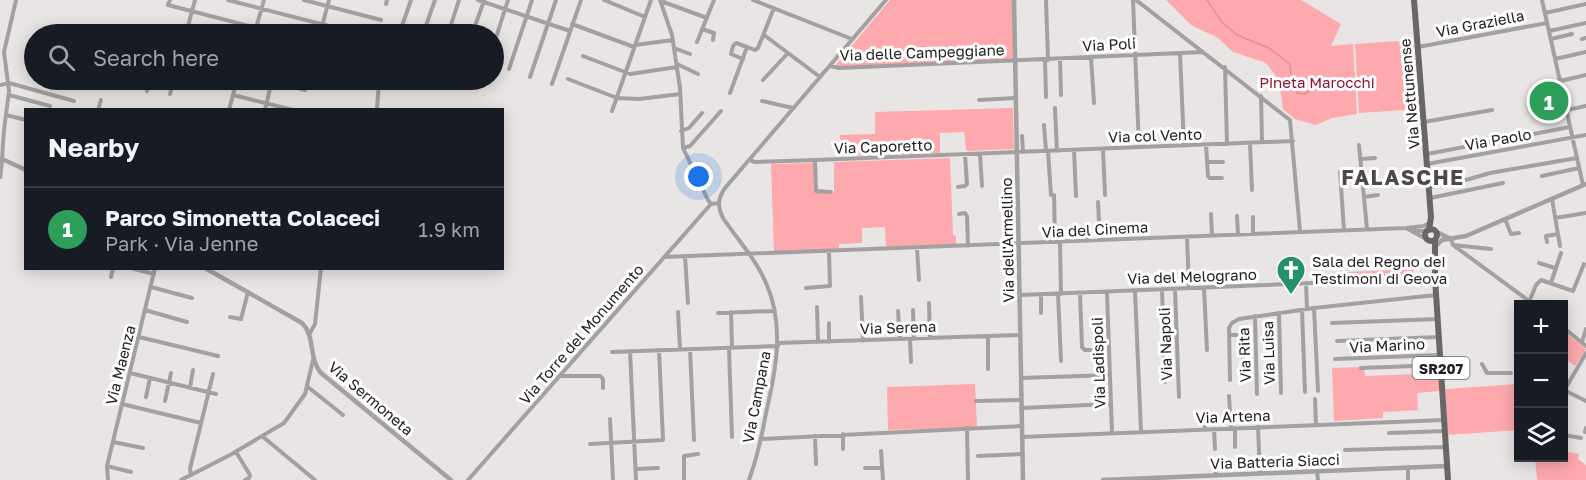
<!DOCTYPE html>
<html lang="en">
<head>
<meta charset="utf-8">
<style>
  body { margin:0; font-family:"Golos Text",sans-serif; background:#242831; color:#f1f3f6 }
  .controls { position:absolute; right:18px; bottom:18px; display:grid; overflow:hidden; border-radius:0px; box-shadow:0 3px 15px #0003 }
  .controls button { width:54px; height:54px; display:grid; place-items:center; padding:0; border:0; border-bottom:2px solid #363941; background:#171b24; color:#f1f3f6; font:30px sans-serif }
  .you { position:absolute; left:699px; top:177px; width:21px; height:21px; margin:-15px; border:4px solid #fff; border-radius:50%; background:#1a73e8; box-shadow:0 0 0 9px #1a73e833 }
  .badge { display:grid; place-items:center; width:39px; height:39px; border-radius:50%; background:#1a73e8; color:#fff; font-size:20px; font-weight:700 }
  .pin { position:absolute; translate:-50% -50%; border:3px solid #fff; box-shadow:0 2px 6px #0006 }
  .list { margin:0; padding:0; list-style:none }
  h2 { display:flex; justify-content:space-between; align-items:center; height:78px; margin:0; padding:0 24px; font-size:26px }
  h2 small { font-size:20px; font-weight:400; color:#9ea1a6 }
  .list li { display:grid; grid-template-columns:39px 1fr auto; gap:18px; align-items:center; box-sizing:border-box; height:84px; padding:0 24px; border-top:2px solid #363941 }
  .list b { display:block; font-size:22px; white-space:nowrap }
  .list p { margin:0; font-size:20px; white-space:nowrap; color:#9ea1a6 }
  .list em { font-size:20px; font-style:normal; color:#9ea1a6 }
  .icon { flex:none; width:33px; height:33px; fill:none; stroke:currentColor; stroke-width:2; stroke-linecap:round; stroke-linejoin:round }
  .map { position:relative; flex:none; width:1586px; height:480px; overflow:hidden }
  .search { position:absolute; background:#171b24; box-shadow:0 3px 15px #0003; left:24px; top:24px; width:480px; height:66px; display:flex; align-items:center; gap:15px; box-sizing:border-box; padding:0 21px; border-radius:33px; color:#9ea1a6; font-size:22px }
  .panel { position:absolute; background:#171b24; box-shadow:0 3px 15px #0003; left:24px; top:108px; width:480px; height:162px; border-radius:0px }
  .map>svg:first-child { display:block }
</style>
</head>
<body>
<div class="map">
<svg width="1586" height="480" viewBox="0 0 1586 480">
  <rect width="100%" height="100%" fill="#eae5e5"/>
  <path fill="#fea9ad" d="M890 0H1013V60L839 68 835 66Z
    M1166 0H1301L1341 24 1331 46 1353 44 1357 114 1332 118 1316 125 1295 119 1283 109 1279 80 1266 63 1233 52 1218 38 1191 25Z
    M1413 40 1419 109 1359 113 1355 44Z
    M1559 87 1564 109 1538 115 1534 93Z
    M1013 108 1014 149 966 151 964 130V132L940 133V153L840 156V135L875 134V112Z
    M950 158 953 235 956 236V245L886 247 885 227 862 228V243L839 244V250L774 253 771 164 814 163 815 193H834V162Z
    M1413 269V276L1329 279V273Z
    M1564 331 1586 349 1575 366 1564 358Z
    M1364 367 1365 376 1439 373 1440 391 1417 393 1418 410 1383 412V418L1334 421 1332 368Z
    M975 384 977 427 888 430 887 387Z
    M1518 384V430L1448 435 1445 389Z
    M1564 451 1579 454 1578 459 1586 465V480H1537L1535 458H1564Z"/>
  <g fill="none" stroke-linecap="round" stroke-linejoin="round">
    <path stroke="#ef8a90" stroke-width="1.5" d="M1207 0 1222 22 1237 35 1269 48 1290 64 1292 83 1297 93 1304 94 1318 86"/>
    <path stroke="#a2a0a0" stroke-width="4" d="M170 0 168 5 280 34
      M228 0 360 34
      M304 0 381 20
      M478 0 570 31
      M604 0 645 17
      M660 0 672 35 680 88 683 148 708 200 711 204 718 203
      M753 0 852 39
      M1046 0 1048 60
      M1133 0 1139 147
      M1136 0 1290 120 1300 231
      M1542 0 1583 185
      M661 1 707 18
      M386 4 387 0
      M1545 13 1586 4
      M572 24 634 47
      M402 26 411 0
      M256 28 264 0
      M702 29 714 33 713 40
      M1549 31 1586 23
      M186 34 195 0
      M249 34 251 27
      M320 34 329 0
      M423 34 435 0
      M448 34 459 0
      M472 34 484 1
      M764 35 820 77
      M1551 39 1572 34
      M1582 39 1586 38
      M697 42 714 0
      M494 44 508 0
      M635 45 673 40
      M1418 47 1547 23
      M674 48 690 54
      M1180 53 1184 146
      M583 56 630 74 677 67
      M1091 57 1094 103
      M743 59 731 54 733 46 736 43 747 47
      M1060 59 1061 95
      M1555 59 1586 52
      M1045 60 1046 97
      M677 64 698 74
      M830 66 839 68 1203 52
      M1225 67 1227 144
      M509 69 532 0
      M530 77 556 0
      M568 79 617 98 639 99 680 94
      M266 80 305 90 307 88 310 80
      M763 80 788 53
      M1560 81 1586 75
      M552 84 581 0
      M0 85 9 83 74 101
      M147 91 150 80
      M730 93 747 47 755 50 758 48 774 8
      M170 94 174 80
      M9 95 50 106
      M233 95 293 110
      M1261 96 1262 142
      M979 100 1016 98
      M762 101 793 108
      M1055 108 1057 151
      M98 110 101 100
      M229 110 237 80
      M265 110 272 80
      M377 110 379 80
      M1567 110 1586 106
      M612 111 651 0
      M6 115 26 120
      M1424 122 1492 110
      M1044 125 1046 151
      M681 131 689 128 702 113
      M1022 136 1023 152
      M1250 143 1252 190
      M1206 145 1208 176 1210 178H1222
      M1359 145 1367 229
      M683 148 690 146 721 111
      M1103 149 1105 195
      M1074 150 1076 196
      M1048 151 1051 195
      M980 154 982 186
      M1427 154 1570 127
      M2 159 4 130 9 91 4 52 16 0
      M1361 159 1375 158
      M749 160 755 162 815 160 1293 141
      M815 160 816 191 831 192
      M1207 162H1223
      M1427 164 1586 135
      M1340 172 1344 230
      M1542 176 1579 168
      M1362 178 1377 177
      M958 187 965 186 967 184 965 155
      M1429 187 1452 184 1490 173 1577 158
      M1054 195 1055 242
      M1364 197 1378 195
      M1430 198 1503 183
      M1552 199 1560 246
      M1098 202 1100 240
      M959 214 965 213 967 216 968 246
      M1211 214 1212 235
      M1237 216 1238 234
      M1253 217V234
      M1555 218 1586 213
      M1505 219 1511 234 1519 233
      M1087 228 1088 241
      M1406 228 1426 239
      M1415 231H1427
      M1187 237 1189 288
      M1451 239 1453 245 1533 304
      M1547 242 1546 236 1558 234
      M1060 243 1061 294
      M1453 245 1491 249
      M917 248 919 280
      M685 256 688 303
      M664 257 1406 228 1424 226 1429 223
      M1539 263 1555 268
      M131 268 154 274
      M111 277 113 268
      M1306 283 1307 309
      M1551 283 1561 253
      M151 287 192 298
      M806 288 830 286 829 252
      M1204 288 1207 350
      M1162 289 1165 382
      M1175 289 1179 397
      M1135 291 1141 432
      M1107 292 1112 433
      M1080 293 1082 347 1085 350H1098
      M1058 294 1061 361
      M1020 295 1435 278
      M1041 295V313
      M861 297 863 341
      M1529 302 1536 285 1541 280 1573 291 1584 264
      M929 303 930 338
      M817 307 818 342
      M1564 307 1565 303
      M1314 308 1318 391
      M145 310 187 322
      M913 310 914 339
      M1302 310 1305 392
      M898 311 900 339
      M678 312 680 349
      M731 312 732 347
      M718 313 774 311
      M1279 313 1281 393
      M1255 316 1257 394
      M230 317 241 319 248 292
      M829 323V342
      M1332 323 1438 319
      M1564 328 1586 346
      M310 333 315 324 321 268
      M1229 335H1239L1242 338 1244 374
      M988 336V369
      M139 337 218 356
      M910 339 911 362
      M1337 341 1439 337
      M1582 342 1586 329
      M778 343 1020 335
      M729 348 732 437
      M690 349 694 440
      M630 351 636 480
      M612 352 778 346
      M1335 359 1440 355
      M1482 364 1487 373H1511
      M1361 368 1441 365
      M130 373 216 394
      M561 376H600L603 379V388
      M1021 378 1110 375
      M1230 380 1229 328 1232 323 1239 319 1314 308 1436 295
      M308 387 343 415
      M190 388 193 370
      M1564 390 1586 401
      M1564 391 1586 353
      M1229 396 1231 428
      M146 397 150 378
      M1315 399 1316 425
      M165 401 171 373
      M976 401 1021 400
      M122 404 201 423
      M1021 408 1111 404
      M1204 413 1205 429
      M610 419 613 480
      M1258 427 1260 473
      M967 428 968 480
      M1235 428V447
      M1214 429 1215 449
      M1585 432 1586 428
      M1389 433 1445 431
      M843 434V449
      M1564 435 1581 438
      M262 436 315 480
      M815 436 816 464
      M1022 437 1444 420
      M761 439 1022 426
      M113 442 143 448
      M590 444 663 440 659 350
      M1345 450 1446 447
      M881 451 883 480
      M236 452 250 475 249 478 245 480
      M978 456 1023 454
      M1215 460 1216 475
      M107 466 131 472
      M1408 467V480
      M865 468H881
      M636 469 658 468
      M1317 471 1318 480
      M191 475 190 469 213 374
      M108 480 107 466 155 268
      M181 480 230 455 284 423 305 394 313 360
      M468 480 711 204
      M684 480V456L698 454
      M749 480C757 458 762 436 766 413 776 370 785 325 766 283 756 259 737 239 723 218 717 206 718 198 725 188L886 0"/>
    <path stroke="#a2a0a0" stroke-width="4.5" d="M1014 0 1023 480
      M0 177 2 159 26 170
      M1437 232 1449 238
      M1436 246 1442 240 1466 236 1586 184
      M205 268 302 323C316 337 308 358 321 373L451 480
      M1103 480 1447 466"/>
    <path stroke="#6a6667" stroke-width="6" d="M1414 0 1431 217 1429 230
      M1425 235a6 6 0 1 1 12 0a6 6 0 1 1-12 0Z
      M1435 240V278L1448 480"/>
  </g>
  <defs>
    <g id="church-pin" transform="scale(1.5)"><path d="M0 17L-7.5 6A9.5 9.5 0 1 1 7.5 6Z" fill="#26906d" stroke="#fff"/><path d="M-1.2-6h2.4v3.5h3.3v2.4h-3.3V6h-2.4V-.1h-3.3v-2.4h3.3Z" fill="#fff"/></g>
  </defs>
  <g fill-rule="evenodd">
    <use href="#church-pin" x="1291" y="270"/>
  </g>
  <g text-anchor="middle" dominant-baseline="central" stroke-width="6" stroke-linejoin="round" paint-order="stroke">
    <rect fill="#fff" stroke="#646363" stroke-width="1.5" x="1412.5" y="357" width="57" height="22" rx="4.5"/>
    <g font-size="14" font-weight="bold" fill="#222020">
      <text x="1441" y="368">SR207</text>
    </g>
    <g font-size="15" fill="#222020" stroke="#fff">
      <text transform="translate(1480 23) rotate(-11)">Via Graziella</text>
      <text transform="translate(1109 44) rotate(-3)">Via Poli</text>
      <text transform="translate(922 52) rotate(-2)">Via delle Campeggiane</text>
      <text transform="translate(1409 94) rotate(-95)">Via Nettunense</text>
      <text transform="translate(1155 135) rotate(-2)">Via col Vento</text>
      <text transform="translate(1498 139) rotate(-10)">Via Paolo</text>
      <text transform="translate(883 146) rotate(-2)">Via Caporetto</text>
      <text transform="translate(1095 229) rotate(-3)">Via del Cinema</text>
      <text transform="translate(1007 240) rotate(-91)">Via dell'Armellino</text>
      <text transform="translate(1192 276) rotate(-2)">Via del Melograno</text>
      <text transform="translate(898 327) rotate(-2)">Via Serena</text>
      <text transform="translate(581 334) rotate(-49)">Via Torre del Monumento</text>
      <text transform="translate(1165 344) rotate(-92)">Via Napoli</text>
      <text transform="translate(1387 345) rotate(-3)">Via Marino</text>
      <text transform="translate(1268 353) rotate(-92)">Via Luisa</text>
      <text transform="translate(1244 355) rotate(-92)">Via Rita</text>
      <text transform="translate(1098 363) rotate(-92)">Via Ladispoli</text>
      <text transform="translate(120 365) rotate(-76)">Via Maenza</text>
      <text transform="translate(756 397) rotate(-79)">Via Campana</text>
      <text transform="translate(371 398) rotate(40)">Via Sermoneta</text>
      <text transform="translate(1233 416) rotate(-2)">Via Artena</text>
      <text transform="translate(1275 461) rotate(-2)">Via Batteria Siacci</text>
    </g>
    <g font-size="15" fill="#8e152e" stroke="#fff">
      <text x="1317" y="82">Pineta Marocchi</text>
    </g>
    <g font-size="15" fill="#222020" stroke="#fff" text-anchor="start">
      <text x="1312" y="261">Sala del Regno dei<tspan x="1312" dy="17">Testimoni di Geova</tspan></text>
    </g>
    <g font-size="21" font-weight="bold" letter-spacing="1.5" fill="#4d4949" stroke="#fff">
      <text x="1403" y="177">FALASCHE</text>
    </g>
  </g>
</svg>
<div class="controls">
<button>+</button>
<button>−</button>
<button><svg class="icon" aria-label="layers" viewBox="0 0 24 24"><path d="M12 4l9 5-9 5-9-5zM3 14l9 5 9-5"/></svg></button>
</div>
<div class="you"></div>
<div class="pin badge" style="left:1549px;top:101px;background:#2e9e5b">1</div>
<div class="search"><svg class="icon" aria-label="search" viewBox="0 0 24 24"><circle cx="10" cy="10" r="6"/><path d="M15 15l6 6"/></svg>Search here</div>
<section class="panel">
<h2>Nearby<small></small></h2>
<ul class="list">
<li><span class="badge" style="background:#2e9e5b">1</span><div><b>Parco Simonetta Colaceci</b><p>Park · Via Jenne</p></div><em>1.9 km</em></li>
</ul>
</section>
</div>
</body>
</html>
